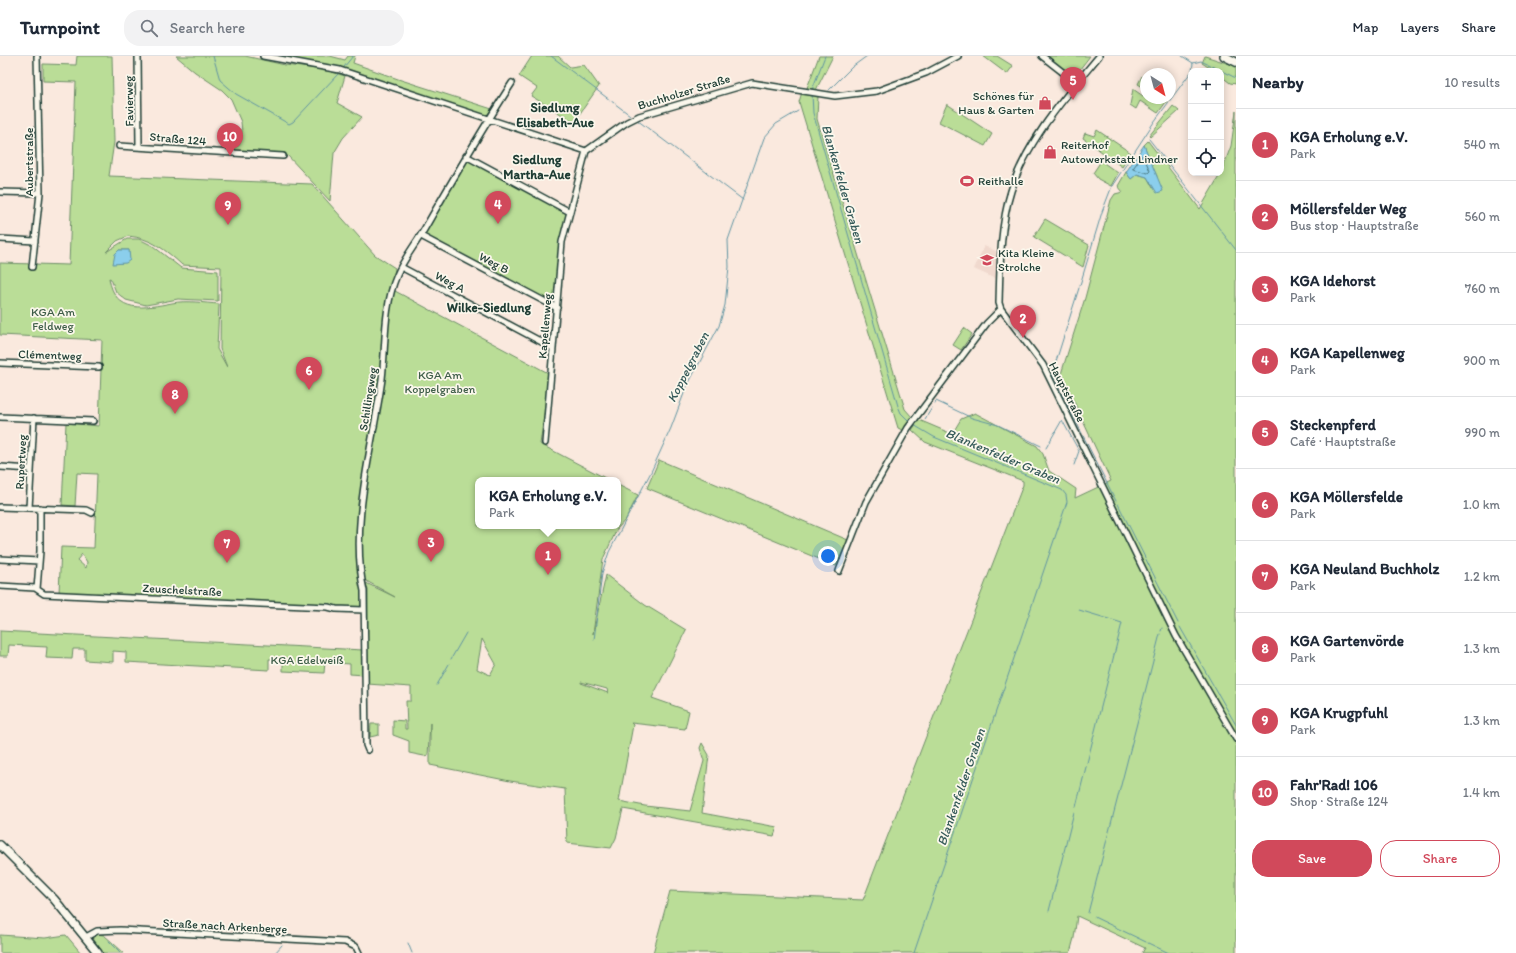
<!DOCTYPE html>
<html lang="en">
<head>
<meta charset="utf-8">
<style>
  body { margin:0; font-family:Itim,sans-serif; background:#f2f2f3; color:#1f2937 }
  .controls { position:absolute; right:12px; top:12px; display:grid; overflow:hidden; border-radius:8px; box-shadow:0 2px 10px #0003 }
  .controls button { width:36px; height:36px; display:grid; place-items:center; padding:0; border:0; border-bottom:1px solid #e0e1e3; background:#fff; color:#1f2937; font:20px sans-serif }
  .compass { position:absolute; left:1140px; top:12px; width:36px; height:36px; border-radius:50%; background:#fff; box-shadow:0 2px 10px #0003; rotate:144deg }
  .you { position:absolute; left:828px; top:500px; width:14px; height:14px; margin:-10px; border:3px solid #fff; border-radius:50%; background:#1a73e8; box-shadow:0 0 0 6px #1a73e833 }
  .badge { display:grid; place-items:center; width:26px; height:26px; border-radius:50%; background:#d1495b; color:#fff; font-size:13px; font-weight:700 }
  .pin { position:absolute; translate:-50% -33px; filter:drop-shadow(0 1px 2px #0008) }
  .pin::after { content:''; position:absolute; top:21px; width:14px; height:12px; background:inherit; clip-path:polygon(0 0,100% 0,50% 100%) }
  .popup { position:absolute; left:475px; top:421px; width:146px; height:52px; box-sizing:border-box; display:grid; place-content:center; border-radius:8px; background:#fff; filter:drop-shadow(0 1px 3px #0005); font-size:13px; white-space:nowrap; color:#747a83 }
  .popup b { font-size:15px; color:#1f2937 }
  .popup::after { content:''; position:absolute; left:50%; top:100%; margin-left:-8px; border:8px solid transparent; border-top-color:#fff }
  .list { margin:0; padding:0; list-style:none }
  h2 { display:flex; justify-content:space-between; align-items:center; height:52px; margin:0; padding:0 16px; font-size:17px }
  h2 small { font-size:13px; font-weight:400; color:#747a83 }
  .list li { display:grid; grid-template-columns:26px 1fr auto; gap:12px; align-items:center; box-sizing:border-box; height:72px; padding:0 16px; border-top:1px solid #e0e1e3 }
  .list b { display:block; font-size:15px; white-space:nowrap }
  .list p { margin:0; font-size:13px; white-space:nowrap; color:#747a83 }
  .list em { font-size:13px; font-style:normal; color:#747a83 }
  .actions { display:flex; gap:8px; padding:12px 16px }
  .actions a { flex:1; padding:9px 0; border:1px solid #d1495b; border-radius:16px; text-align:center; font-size:14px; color:#d1495b }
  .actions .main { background:#d1495b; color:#fff }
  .icon { flex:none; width:22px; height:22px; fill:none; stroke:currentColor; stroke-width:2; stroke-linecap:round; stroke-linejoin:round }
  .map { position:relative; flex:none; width:1236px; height:897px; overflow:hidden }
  header { display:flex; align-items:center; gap:24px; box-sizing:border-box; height:56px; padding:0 20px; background:#fff; border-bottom:1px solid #e0e1e3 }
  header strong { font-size:19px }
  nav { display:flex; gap:22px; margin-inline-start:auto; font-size:14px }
  .search { width:280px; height:36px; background:#f2f2f3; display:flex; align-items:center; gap:10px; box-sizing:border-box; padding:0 14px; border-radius:16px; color:#747a83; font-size:15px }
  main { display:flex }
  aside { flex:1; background:#fff }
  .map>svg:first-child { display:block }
</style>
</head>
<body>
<header>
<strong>Turnpoint</strong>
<div class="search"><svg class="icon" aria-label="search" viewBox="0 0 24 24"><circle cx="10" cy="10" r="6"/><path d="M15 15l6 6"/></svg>Search here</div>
<nav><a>Map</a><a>Layers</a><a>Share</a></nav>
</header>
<main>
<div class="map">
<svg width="1236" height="897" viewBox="0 0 1236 897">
  <rect width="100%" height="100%" fill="#fae9de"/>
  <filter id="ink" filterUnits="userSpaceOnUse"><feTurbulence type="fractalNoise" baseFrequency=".025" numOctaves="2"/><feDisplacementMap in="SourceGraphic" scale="8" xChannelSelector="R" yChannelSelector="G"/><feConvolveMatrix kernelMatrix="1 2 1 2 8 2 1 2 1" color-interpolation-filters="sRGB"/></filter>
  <g filter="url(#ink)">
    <path fill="#f0d9ce" d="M984 190 996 195V223L974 213Z"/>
    <path fill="#badd97" stroke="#6c8d66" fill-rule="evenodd" d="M77 0H112L114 86 109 120 312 128 375 199 395 212 390 242 395 235 550 318 540 388 609 424H478V470H618V429L638 439 626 463 617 473 603 503 593 578 606 519 645 549 686 574 652 642 689 655 685 673 631 667 633 669 619 745 645 750 690 755 704 705 700 692 702 687 709 699 702 757 777 771 774 780 623 753 616 782 611 792 567 787 565 733 510 725 430 709V667L428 699 424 700 409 697V685L393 679V664L405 665V673H407L406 645H411V631L367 628 368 534 366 527 395 541 361 522V551L59 537 61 491 94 492 97 418 77 417 75 450 62 449 66 367 99 370 102 284 0 279V207L69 209 76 26 43 25V8L76 9ZM128 180C151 182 166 194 182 209L221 211 220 293 227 311 217 293 219 248C204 247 186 244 172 247 145 252 115 259 109 222L111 223 116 236 126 244 146 249 178 243 218 245V215L181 212 153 190 139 183H127L106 196 117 185ZM119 194H129L126 207ZM82 498 87 506 86 512 77 504ZM482 583 496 608 490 619 477 613ZM581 626 607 633 608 637 581 627Z
      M176 0H245L285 9 326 14 345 20 337 47 362 61 343 82 334 97 330 145 287 99 224 95 239 89 242 75 241 66 231 43 222 34 195 16Z
      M272 0H330L345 4 348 0H355L353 7 398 23 492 53 486 60 340 13Z
      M532 0H558L570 11 584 9 599 30 574 66 531 40 537 32 519 20Z
      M819 0H833L816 34 807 32Z
      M983 0H997L1013 10 1007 18Z
      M1044 0H1090L1076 18 1065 16Z
      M1205 0 1236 10V28L1230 27 1221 20V15H1214L1202 7Z
      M1142 20 1146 22V33L1138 28Z
      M1133 33 1143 40 1146 35V42H1169L1158 57 1140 45 1136 53 1130 49Z
      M802 36 818 40 817 63 905 353 912 361 904 375 898 372 799 46Z
      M947 48 992 78 985 90 939 66Z
      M1173 50 1179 55 1150 81 1149 80Z
      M1236 55V897H1142L1145 892 1077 860 1074 882 1070 897H653L670 835 863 844 1023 429V425L925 386 912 374 919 364 952 378 961 363 975 357 1037 390 1043 398 1049 415 1076 433 1075 442 1111 425 1061 318 1085 242 1111 144 1115 138 1123 136 1118 130 1126 116 1131 123 1137 118 1147 121 1153 132 1157 120 1151 108 1144 89 1148 85 1200 153 1221 117 1231 90Z
      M1097 74 1131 97 1122 111 1083 82 1085 77 1094 80Z
      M467 103 568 157 555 249 423 179Z
      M1101 105 1118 117 1111 130 1098 123 1093 117Z
      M1045 163 1089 189 1083 211 1034 181Z
      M964 272 972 278 961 294 953 289Z
      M659 404 848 484 836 510 647 432Z
      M0 575 363 594 364 619 350 618V608L325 606 324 617 283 615V604L269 603V614L126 606V596L113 595V606L85 604V593H73L72 603 46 602 47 591 9 589 8 600H0Z
      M371 668H379V679L370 681Z
      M97 878 104 879 124 897H103L92 881Z
      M0 879 45 882 66 879 81 897H0Z"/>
    <path fill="#8bceec" stroke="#6094a2" d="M1144 89 1163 135 1157 137 1147 121 1137 118 1131 123 1126 116Z
      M119 194H129L130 204 126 207 113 208 115 198Z"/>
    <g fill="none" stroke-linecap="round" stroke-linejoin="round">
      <path stroke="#4a777e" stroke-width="1" d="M1143 99 1150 115 1148 117 1133 113Z"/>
      <path stroke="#6094a2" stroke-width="1" d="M213 0 220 24 236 38 289 68 293 66 338 18
        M551 0 630 59
        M1182 0 1193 7 1192 15
        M1193 7 1201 5 1236 22
        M344 11 353 0
        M812 34 825 0
        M829 34 852 11 867 0
        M812 38 813 57 898 350 901 357 910 366
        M637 64 743 144
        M1149 83 1236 194
        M1080 229 1102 156 1112 130 1154 66 1191 16
        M1055 324 1052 318 1079 232
        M1056 326 1064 342
        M1066 346 1116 445
        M935 348 936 345 972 362 998 369 1041 390
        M925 363 932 352
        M912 368 934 381 1062 434 1066 439 1067 446 914 897
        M1046 392 1062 364 1079 395 1074 409
        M1118 448 1178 567
        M1180 571 1236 669
        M1161 575 1162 572
        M594 584 602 517 609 496 651 416 671 372 686 332 719 270 725 249 729 211 728 184 764 82 776 68 798 55
        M451 603 466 577
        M437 629 449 608
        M1076 751 1122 567 1079 554
        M1049 855 1074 756
        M1088 857 1160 578
        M1094 861 1146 886
        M109 885 121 897
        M408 887 412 897
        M1148 887 1169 897
        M275 897 282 889"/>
      <g stroke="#1f3d34" stroke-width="8">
        <path id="minor" d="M138 0 139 90
          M263 0 340 14 586 95
          M1042 0 1065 18 1070 20 1083 19
          M1099 0C1066 40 1027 84 1011 135 1000 170 1000 210 999 247L1001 253 1043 309 1176 580 1236 683
          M119 90 283 100
          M586 95 627 66 639 60 752 27 835 40 877 35 926 17 958 0
          M466 100 570 156
          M0 136 40 137
          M421 180 557 252
          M0 183 35 185
          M32 211 40 137 37 0
          M401 211 553 292
          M0 307 99 311
          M0 361 93 365
          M545 387 562 186 586 95
          M0 411 31 413
          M0 451 86 454 92 457
          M29 452 34 362
          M0 503 39 505
          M839 515 866 446 908 372 987 267 1001 253
          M0 530 35 532 44 538 328 551 336 553 364 554
          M37 533 40 495V452
          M368 694 366 689 364 535C349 470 373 389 382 323 386 289 383 251 397 219 404 202 416 188 425 172 453 123 481 75 512 27
          M86 881 97 875 120 874 345 886 356 891 359 897"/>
      </g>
      <g stroke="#1f3d34" stroke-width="10">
        <path id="major" d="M1224 0 1236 6
          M0 789 54 843 98 897"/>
      </g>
      <use href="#minor" stroke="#fbf7ec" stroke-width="5"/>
      <use href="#major" stroke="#fbf7ec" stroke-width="7"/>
    </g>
  </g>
  <defs>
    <g id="shop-bare" transform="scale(1.08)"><path d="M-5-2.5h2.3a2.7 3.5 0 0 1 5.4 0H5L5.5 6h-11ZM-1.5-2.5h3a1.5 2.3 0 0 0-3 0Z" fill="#d1495b" stroke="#fbf7ec" stroke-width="2.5" paint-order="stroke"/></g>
    <g id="stadium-bare" transform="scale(1.08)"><path d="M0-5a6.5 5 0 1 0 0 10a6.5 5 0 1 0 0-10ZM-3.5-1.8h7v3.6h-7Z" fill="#d1495b" stroke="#fbf7ec" stroke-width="2.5" paint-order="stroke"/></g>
    <g id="school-bare" transform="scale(1.08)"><path d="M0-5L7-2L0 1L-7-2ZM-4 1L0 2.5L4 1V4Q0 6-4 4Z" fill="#d1495b" stroke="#fbf7ec" stroke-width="2.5" paint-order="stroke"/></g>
  </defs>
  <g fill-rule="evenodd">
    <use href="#shop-bare" x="1045" y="47"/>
    <use href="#shop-bare" x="1050" y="96"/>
    <use href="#stadium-bare" x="967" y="125"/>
    <use href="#school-bare" x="987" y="204"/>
  </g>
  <g text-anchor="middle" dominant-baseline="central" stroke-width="3.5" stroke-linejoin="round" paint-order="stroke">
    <g font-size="12" fill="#1f3d34" stroke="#fbf7ec">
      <text transform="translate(684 36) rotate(-17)">Buchholzer Straße</text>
      <text transform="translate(129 45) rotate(-91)">Favierweg</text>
      <text transform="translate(178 83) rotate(5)">Straße 124</text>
      <text transform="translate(29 106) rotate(-90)">Aubertstraße</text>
      <text transform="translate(494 207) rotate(28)">Weg B</text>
      <text transform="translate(450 226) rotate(28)">Weg A</text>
      <text transform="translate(545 270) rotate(-85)">Kapellenweg</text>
      <text transform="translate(50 299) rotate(2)">Clémentweg</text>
      <text transform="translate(1067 336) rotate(63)">Hauptstraße</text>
      <text transform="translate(368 343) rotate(-81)">Schillingweg</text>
      <text transform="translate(21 406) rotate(-87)">Rupertweg</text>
      <text transform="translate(182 534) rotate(3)">Zeuschelstraße</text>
      <text transform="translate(225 870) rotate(3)">Straße nach Arkenberge</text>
    </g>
    <g font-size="12" fill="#1f3d34" stroke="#fbf7ec" text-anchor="start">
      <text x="1034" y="40" text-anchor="end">Schönes für<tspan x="1034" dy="14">Haus &amp; Garten</tspan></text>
      <text x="1061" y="89">Reiterhof<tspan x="1061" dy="14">Autowerkstatt Lindner</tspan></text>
      <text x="978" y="125">Reithalle</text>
      <text x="998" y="197">Kita Kleine<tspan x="998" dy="14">Strolche</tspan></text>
    </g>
    <g font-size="12" fill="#3e5d48" stroke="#fbf7ec">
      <text x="53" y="256">KGA Am<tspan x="53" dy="14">Feldweg</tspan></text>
      <text x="440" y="319">KGA Am<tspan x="440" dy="14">Koppelgraben</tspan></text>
      <text x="307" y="604">KGA Edelweiß</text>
    </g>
    <g font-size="13" font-weight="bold" fill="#1f3d34" stroke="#fbf7ec">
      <text x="555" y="51">Siedlung<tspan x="555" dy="15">Elisabeth-Aue</tspan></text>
      <text x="537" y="103">Siedlung<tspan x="537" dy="15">Martha-Aue</tspan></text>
      <text x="489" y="251">Wilke-Siedlung</text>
    </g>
    <g font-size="13" font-style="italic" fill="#355a59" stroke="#fbf7ec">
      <text transform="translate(843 128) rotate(74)">Blankenfelder Graben</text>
      <text transform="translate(688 311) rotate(-63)">Koppelgraben</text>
      <text transform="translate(1003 400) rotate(23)">Blankenfelder Graben</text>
      <text transform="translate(961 731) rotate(-71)">Blankenfelder Graben</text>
    </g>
  </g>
</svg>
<div class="controls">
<button>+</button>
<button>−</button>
<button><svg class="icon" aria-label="locate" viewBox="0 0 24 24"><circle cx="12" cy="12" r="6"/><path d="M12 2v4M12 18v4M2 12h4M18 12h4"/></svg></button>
</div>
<svg class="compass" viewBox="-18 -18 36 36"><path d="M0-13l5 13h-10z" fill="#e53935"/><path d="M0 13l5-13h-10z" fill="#747a83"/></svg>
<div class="you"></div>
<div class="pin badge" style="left:548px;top:519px">1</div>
<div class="popup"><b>KGA Erholung e.V.</b>Park</div>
<div class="pin badge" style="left:1023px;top:282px">2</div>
<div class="pin badge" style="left:431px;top:506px">3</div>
<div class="pin badge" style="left:498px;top:168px">4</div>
<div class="pin badge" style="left:1073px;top:44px">5</div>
<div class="pin badge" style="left:309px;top:334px">6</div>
<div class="pin badge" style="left:227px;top:507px">7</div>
<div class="pin badge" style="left:175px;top:358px">8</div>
<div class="pin badge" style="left:228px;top:169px">9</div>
<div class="pin badge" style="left:230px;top:100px">10</div>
</div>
<aside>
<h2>Nearby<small>10 results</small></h2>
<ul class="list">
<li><span class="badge">1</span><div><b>KGA Erholung e.V.</b><p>Park</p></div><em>540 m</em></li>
<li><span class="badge">2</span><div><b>Möllersfelder Weg</b><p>Bus stop · Hauptstraße</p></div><em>560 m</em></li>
<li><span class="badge">3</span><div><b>KGA Idehorst</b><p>Park</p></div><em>760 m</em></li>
<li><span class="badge">4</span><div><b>KGA Kapellenweg</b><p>Park</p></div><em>900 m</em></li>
<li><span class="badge">5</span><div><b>Steckenpferd</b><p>Café · Hauptstraße</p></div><em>990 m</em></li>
<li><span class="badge">6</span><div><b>KGA Möllersfelde</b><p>Park</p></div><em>1.0 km</em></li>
<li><span class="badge">7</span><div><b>KGA Neuland Buchholz</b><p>Park</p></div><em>1.2 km</em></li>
<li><span class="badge">8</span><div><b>KGA Gartenvörde</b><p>Park</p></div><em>1.3 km</em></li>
<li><span class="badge">9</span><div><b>KGA Krugpfuhl</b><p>Park</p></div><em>1.3 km</em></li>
<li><span class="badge">10</span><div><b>Fahr'Rad! 106</b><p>Shop · Straße 124</p></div><em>1.4 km</em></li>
</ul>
<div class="actions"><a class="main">Save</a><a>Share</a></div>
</aside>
</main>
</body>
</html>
